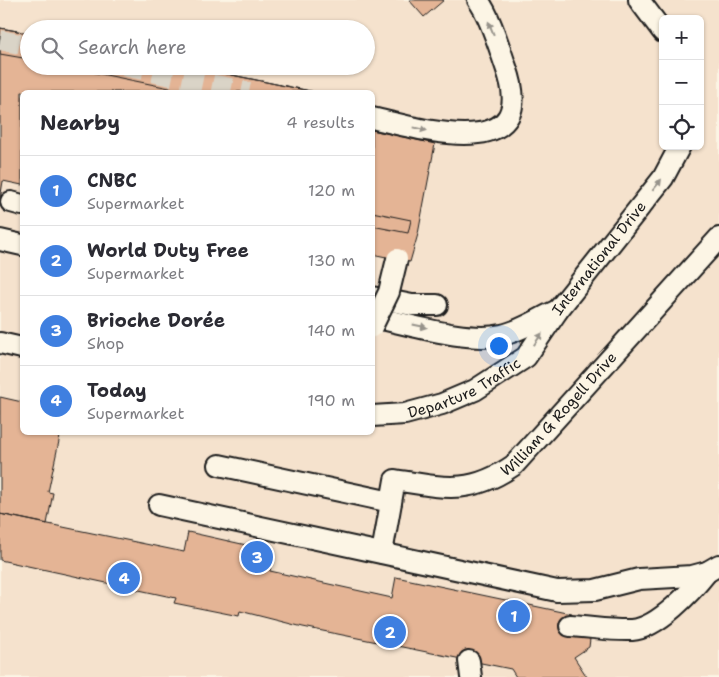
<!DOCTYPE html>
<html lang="en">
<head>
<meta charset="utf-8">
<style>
  body { margin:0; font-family:"Shantell Sans",sans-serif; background:#f2f2f3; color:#2b2b33 }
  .controls { position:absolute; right:15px; top:15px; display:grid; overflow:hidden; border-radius:8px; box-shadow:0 1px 4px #0004 }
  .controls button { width:45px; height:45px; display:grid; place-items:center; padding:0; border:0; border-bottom:1px solid #e1e1e2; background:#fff; color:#2b2b33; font:25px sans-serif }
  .you { position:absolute; left:498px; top:345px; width:18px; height:18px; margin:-12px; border:4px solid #fff; border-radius:50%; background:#1a73e8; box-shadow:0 0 0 8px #1a73e833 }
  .badge { display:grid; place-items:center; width:32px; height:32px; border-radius:50%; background:#d93025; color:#fff; font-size:16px; font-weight:700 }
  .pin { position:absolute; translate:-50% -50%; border:2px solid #fff; box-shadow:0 1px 5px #0006 }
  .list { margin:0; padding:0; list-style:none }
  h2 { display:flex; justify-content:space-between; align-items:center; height:65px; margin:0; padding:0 20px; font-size:21px }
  h2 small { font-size:16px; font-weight:400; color:#7c7c81 }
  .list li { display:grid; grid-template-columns:32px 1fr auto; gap:15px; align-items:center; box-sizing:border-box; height:70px; padding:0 20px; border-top:1px solid #e1e1e2 }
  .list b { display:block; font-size:19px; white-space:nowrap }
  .list p { margin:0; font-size:16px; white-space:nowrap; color:#7c7c81 }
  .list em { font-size:16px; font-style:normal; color:#7c7c81 }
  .icon { flex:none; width:28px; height:28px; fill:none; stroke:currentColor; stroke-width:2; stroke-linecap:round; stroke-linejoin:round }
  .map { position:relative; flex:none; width:719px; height:677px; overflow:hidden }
  .search { position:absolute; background:#fff; box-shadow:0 1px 4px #0004; left:20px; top:20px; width:355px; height:55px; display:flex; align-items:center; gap:12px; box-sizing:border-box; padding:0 18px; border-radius:28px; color:#7c7c81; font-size:19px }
  .panel { position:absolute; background:#fff; box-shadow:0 1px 4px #0004; left:20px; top:90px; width:355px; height:345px; border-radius:8px }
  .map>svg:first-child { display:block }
</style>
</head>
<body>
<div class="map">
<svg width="719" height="677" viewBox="0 0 719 677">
  <rect width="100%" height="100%" fill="#fcf5e5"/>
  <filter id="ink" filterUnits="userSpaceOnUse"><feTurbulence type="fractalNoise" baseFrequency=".02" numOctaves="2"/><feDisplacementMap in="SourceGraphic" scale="10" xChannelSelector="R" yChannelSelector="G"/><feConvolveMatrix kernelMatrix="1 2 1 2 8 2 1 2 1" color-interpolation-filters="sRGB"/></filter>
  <g filter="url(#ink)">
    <path fill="#f5e2cd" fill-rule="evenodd" d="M0 0H719V677H0ZM663 19H700V146H663ZM29 29H366V66H29ZM22 92H372V432H22Z"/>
    <path fill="#e4b495" stroke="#1c1c1c" d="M409 0H444L424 17Z
      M0 28 29 33V66H188L315 92H22V185L3 181 0 200Z
      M0 28 29 33V59L0 54Z
      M62 66H188L315 92H189Z
      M372 130 435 144 418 234 410 262 372 254Z
      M372 212 411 220 408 233 372 226Z
      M0 397 22 402V432H61L48 492 53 493 47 524 0 514Z
      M0 514 184 552 188 532 273 551 270 571 392 598 396 577 572 614 569 635 590 639 589 647 574 657 587 677H516L511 669 303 627 240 611 239 616 174 603 176 598 0 560Z"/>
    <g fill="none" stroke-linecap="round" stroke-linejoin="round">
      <path stroke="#dad4c7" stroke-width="20" stroke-dasharray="20 10" stroke-linecap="butt" d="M0 40 29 46
        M124 66 249 92"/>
      <g stroke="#1c1c1c" stroke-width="24">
        <g id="minor">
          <path d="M639 0 663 32"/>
          <path d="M372 118C423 130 542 165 506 67 499 47 490 16 478 0"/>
          <path d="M11 202 22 205"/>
          <path d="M0 240 22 245"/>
          <path d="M372 297 412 305H437"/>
          <path d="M372 317C409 324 466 343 502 335 521 331 540 318 558 310"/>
          <path d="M0 343 22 348"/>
          <path id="s1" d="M372 416 405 414 442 404 475 390 526 357 558 310 663 178 680 146"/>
          <path d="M219 465 391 502"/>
          <path d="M159 505 557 591 595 590 639 579 692 576 707 572 719 565"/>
          <path id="s2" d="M382 553 395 480C445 488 471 495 514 465L719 238"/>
          <path d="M570 626C590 627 612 631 632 630 658 628 692 591 707 572"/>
          <path d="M469 661 471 677"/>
        </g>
      </g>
      <use href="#minor" stroke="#fcf5e5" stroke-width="20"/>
      <g stroke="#1c1c1c" stroke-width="24" stroke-linecap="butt">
        <path id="minor-bridge" d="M372 327 389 292 397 259"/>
      </g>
      <use href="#minor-bridge" stroke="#fcf5e5" stroke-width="20"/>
    </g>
    <defs><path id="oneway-solid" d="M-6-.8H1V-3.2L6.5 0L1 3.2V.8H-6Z" transform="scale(1.25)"/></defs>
    <g fill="#97938b">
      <use href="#oneway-solid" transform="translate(491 28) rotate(-112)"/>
      <use href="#oneway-solid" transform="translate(420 129) rotate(13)"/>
      <use href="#oneway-solid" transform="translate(657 185) rotate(-52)"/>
      <use href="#oneway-solid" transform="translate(420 326) rotate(12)"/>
      <use href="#oneway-solid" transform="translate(538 339) rotate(-56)"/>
    </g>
  </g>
  <g text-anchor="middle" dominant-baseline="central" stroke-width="4" stroke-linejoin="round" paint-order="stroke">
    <g font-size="15" fill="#1c1c1c" stroke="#fcf5e5">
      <text stroke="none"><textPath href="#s1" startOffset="291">International Drive</textPath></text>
      <text stroke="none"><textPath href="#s1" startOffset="98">Departure Traffic</textPath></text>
      <text stroke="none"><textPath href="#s2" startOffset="266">William G Rogell Drive</textPath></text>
    </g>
  </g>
</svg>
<div class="controls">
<button>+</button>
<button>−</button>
<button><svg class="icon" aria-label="locate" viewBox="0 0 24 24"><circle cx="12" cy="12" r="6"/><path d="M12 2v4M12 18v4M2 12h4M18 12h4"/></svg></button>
</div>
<div class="you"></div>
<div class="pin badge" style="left:514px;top:616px;background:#3f7fe0">1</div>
<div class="pin badge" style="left:390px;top:632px;background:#3f7fe0">2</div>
<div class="pin badge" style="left:257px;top:557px;background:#3f7fe0">3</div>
<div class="pin badge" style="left:124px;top:578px;background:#3f7fe0">4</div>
<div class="search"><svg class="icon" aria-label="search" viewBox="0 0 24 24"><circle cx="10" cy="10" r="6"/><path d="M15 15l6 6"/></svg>Search here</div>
<section class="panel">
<h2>Nearby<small>4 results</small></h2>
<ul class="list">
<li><span class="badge" style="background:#3f7fe0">1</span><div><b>CNBC</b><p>Supermarket</p></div><em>120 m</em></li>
<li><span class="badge" style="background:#3f7fe0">2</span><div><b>World Duty Free</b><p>Supermarket</p></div><em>130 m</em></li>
<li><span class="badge" style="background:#3f7fe0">3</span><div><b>Brioche Dorée</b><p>Shop</p></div><em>140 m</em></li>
<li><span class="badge" style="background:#3f7fe0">4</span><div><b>Today</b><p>Supermarket</p></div><em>190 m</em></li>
</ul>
</section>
</div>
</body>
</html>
